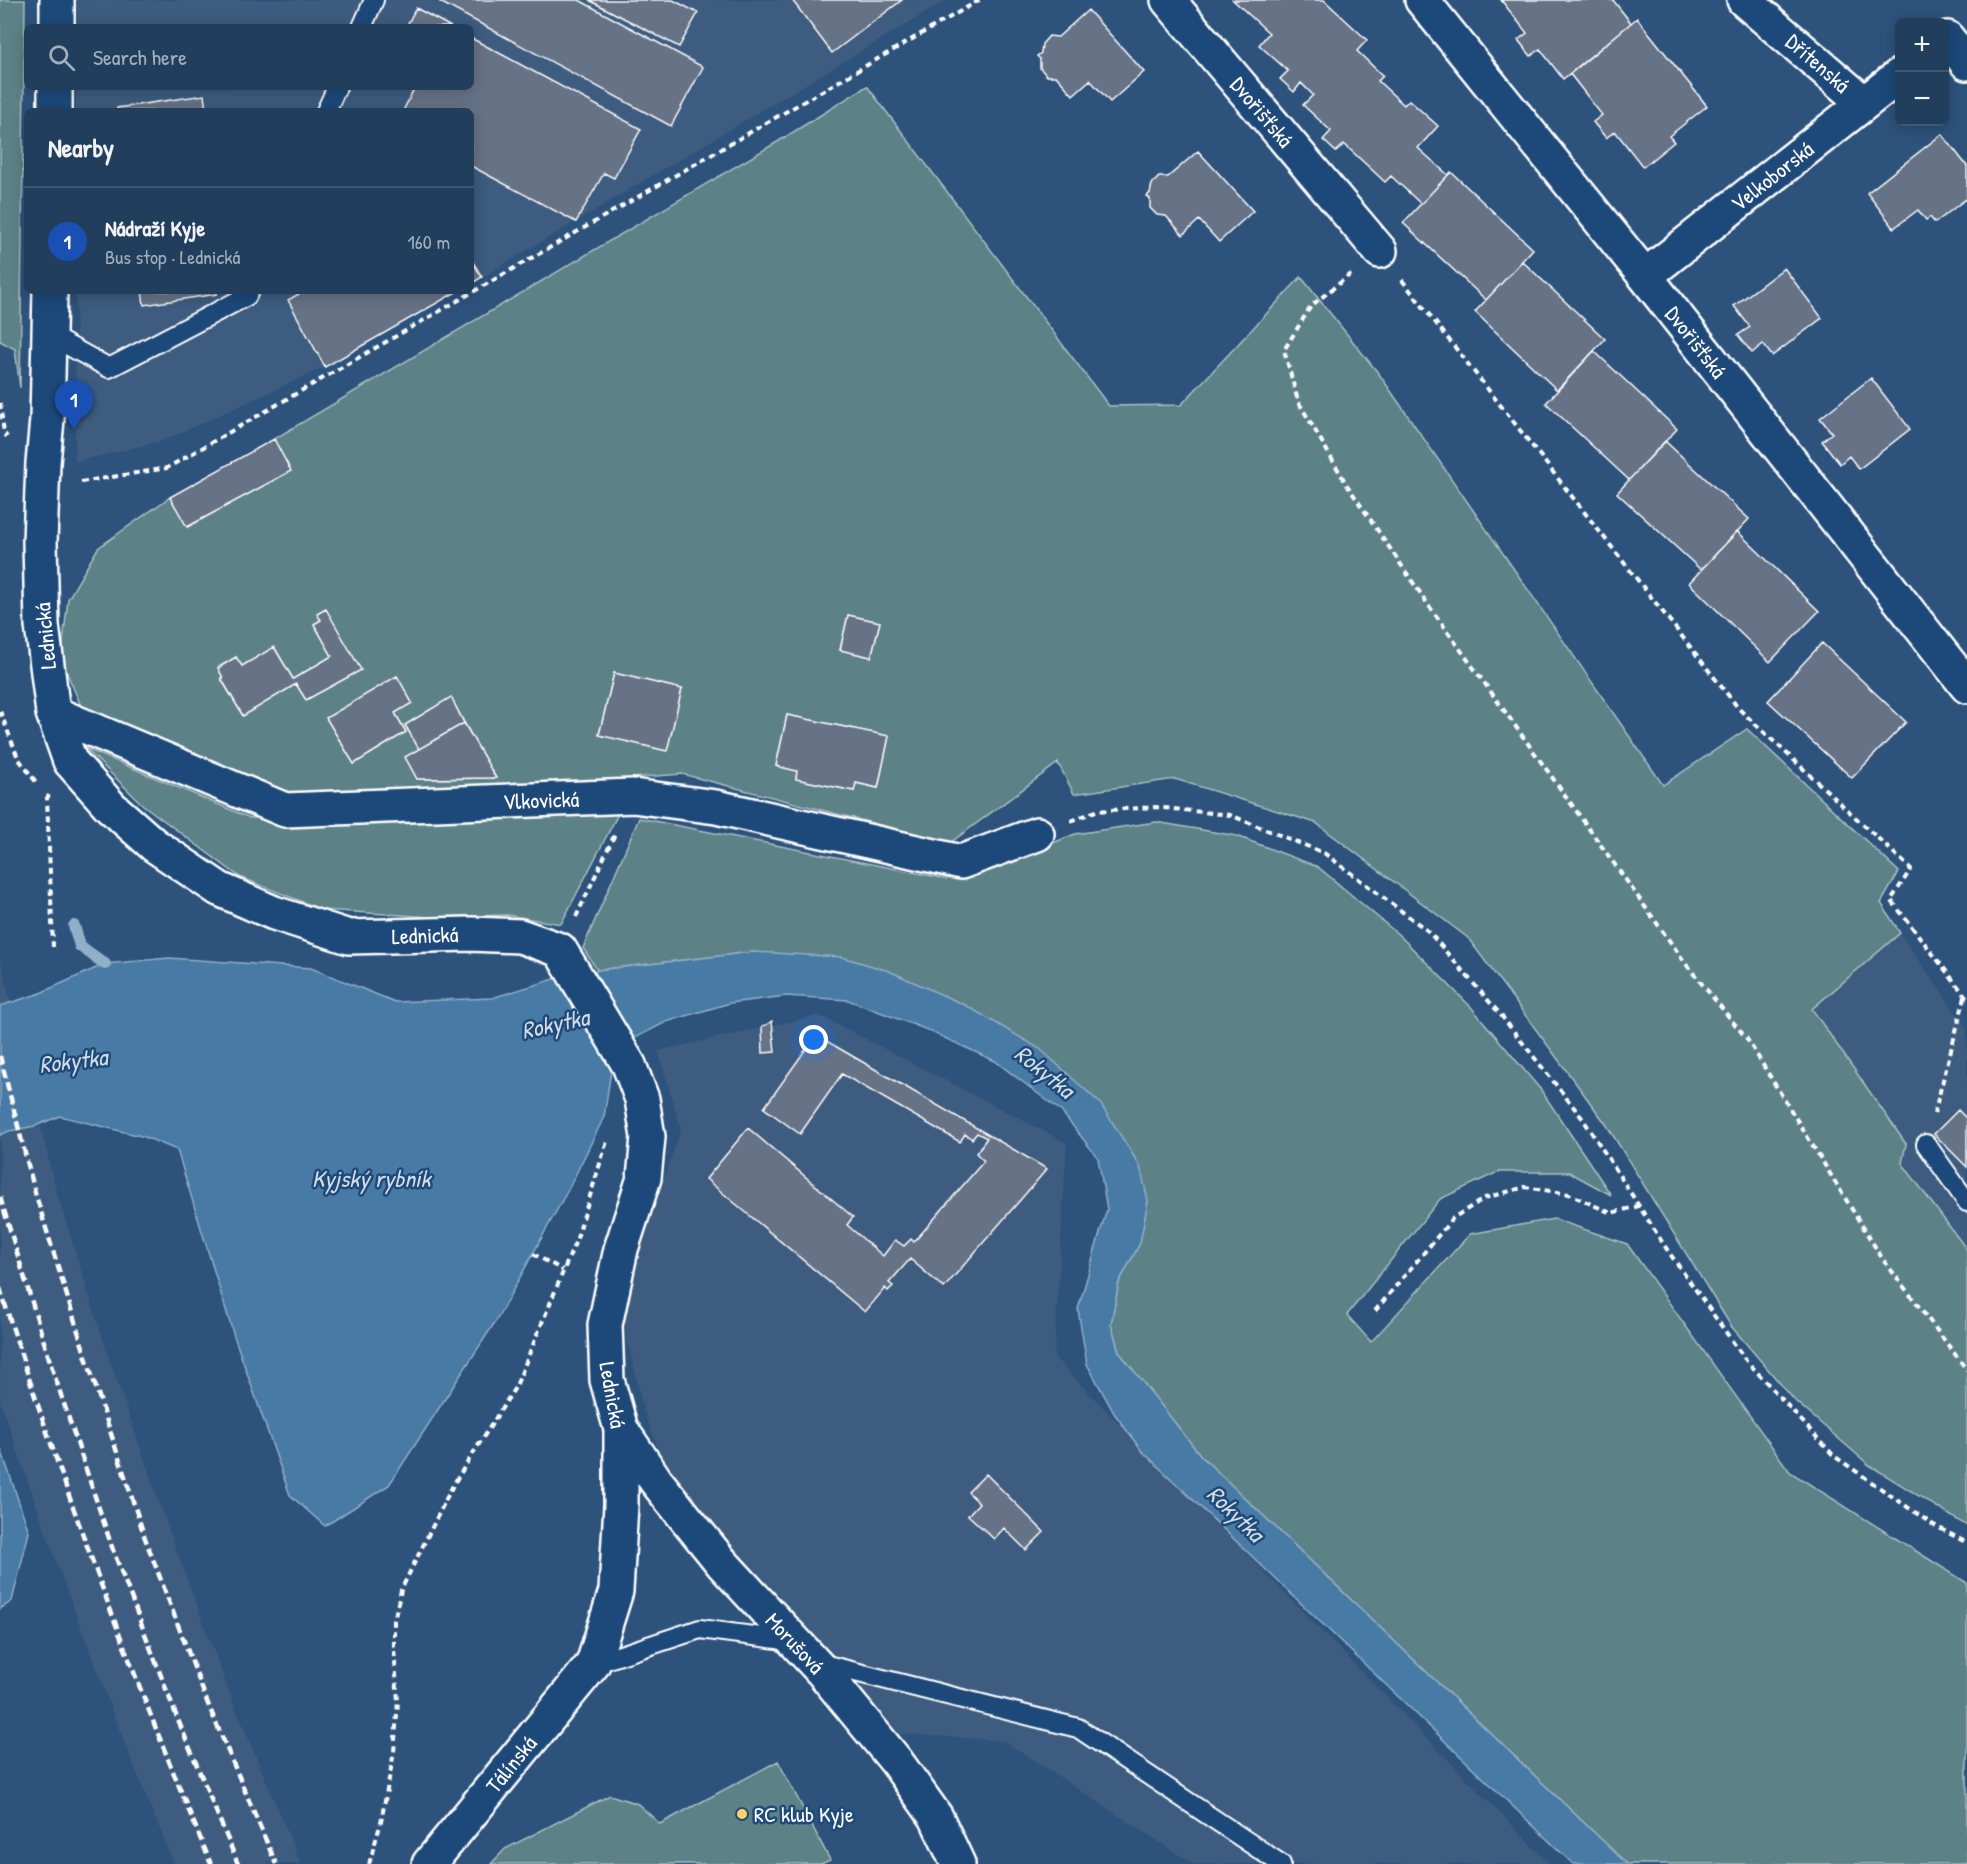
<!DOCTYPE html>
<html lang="en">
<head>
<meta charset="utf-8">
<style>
  body { margin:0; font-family:"Patrick Hand",sans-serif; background:#2a4563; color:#f1f3f6 }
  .controls { position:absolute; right:18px; top:18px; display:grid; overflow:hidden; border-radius:9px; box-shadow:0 3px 15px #0003 }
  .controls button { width:54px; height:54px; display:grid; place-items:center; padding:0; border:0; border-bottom:2px solid #3f5772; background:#223e5d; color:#f1f3f6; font:30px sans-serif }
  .you { position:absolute; left:814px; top:1040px; width:21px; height:21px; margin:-15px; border:4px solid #fff; border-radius:50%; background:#1a73e8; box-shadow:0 0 0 9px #1a73e833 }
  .badge { display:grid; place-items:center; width:39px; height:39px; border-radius:50%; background:#90b9f0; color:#fff; font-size:20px; font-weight:700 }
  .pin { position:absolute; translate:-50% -50px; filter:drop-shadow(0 2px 3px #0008) }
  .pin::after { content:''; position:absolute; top:32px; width:21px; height:18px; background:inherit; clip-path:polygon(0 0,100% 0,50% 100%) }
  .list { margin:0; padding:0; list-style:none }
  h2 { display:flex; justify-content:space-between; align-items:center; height:78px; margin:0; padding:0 24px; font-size:26px }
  h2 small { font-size:20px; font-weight:400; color:#a2aebc }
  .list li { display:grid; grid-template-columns:39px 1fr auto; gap:18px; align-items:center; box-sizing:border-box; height:108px; padding:0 24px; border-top:2px solid #3f5772 }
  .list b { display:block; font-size:22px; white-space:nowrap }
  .list p { margin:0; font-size:20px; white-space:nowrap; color:#a2aebc }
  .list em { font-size:20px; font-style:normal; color:#a2aebc }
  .icon { flex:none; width:33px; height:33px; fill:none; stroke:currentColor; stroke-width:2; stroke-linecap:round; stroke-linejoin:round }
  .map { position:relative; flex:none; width:1967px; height:1864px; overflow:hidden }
  .search { position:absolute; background:#223e5d; box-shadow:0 3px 15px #0003; left:24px; top:24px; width:450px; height:66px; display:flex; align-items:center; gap:15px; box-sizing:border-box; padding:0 21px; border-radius:9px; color:#a2aebc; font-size:22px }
  .panel { position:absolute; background:#223e5d; box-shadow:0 3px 15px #0003; left:24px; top:108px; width:450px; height:186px; border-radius:9px }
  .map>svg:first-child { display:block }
</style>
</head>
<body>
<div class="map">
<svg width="1967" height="1864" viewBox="0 0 1967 1864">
  <rect width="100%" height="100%" fill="#2d527c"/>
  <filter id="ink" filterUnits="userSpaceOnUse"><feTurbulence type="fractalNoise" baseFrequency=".0167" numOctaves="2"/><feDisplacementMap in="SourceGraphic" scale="12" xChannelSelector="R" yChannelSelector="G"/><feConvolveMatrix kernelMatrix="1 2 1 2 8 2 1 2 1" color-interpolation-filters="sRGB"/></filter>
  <g filter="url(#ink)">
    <path fill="#3e5c7f" d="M77 0H947L471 284V111H76V87H471V27H77Z
      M76 291H458L325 367 163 441 75 462Z
      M1900 933 1967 1028V1250L1901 1163 1812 1009Z
      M0 957 56 1190 107 1352 169 1530 230 1694 301 1864H174L122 1737 59 1570 0 1401Z
      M819 1015 1067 1143 1054 1357 1550 1864H1193L1004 1741 893 1733 672 1484 644 1412 625 1329 630 1275 681 1129 658 1051Z"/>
    <path fill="#5b8187" stroke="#adc0c3" stroke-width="1.5" fill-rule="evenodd" d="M0 0H25L20 388 15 349 0 341Z
      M867 86 1109 406 1181 405 1301 277 1379 374 1663 785 1747 729 1899 872 1881 903 1900 933 1812 1009 1906 1144 1902 1163 1967 1250V1526L1869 1465 1795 1401 1731 1326 1606 1124 1468 938 1316 823 1175 779 1074 794 1058 763 950 843 682 774 285 805 81 706 61 659 68 599 98 548 170 497 188 527 290 471 274 439 779 141ZM325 609 361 670 306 700 296 684 243 716 221 679 223 678 218 667 236 657 242 666 275 648 293 679 332 656 314 624 321 620 318 614ZM848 615 880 622 871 657 840 650ZM614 673 682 689 599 734ZM397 676 412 702 395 713 406 732 354 764 327 719ZM451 698 495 778 417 779 419 749 405 725ZM787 715 889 736 878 788 856 783 854 791 796 779 797 771 776 766Z
      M85 748 250 818 618 814 561 924 507 915 432 917 323 910 240 877 143 805Z
      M639 818 947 879 972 876 1075 834 1156 822 1237 836 1318 867 1399 935 1471 1007 1541 1090 1611 1195 1569 1172H1498L1440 1199 1347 1315 1371 1342 1470 1234 1554 1219 1627 1244 1790 1472 1967 1583V1864H1627L1201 1456 1119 1352 1111 1324 1119 1282 1140 1243 1100 1103 753 952 597 970 583 948Z
      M778 1761 830 1860 821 1864H491L505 1849 610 1795 638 1804 660 1824Z"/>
    <path fill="#477aa4" stroke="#91afc8" stroke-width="1.5" d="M753 952 842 957 889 971 967 1006 1040 1049 1100 1103 1140 1166 1148 1201 1140 1243 1119 1282 1111 1324 1119 1352 1201 1456 1627 1864H1573L1141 1450 1114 1413 1087 1364 1078 1309 1107 1209 1098 1158 1061 1111 995 1061 925 1029 848 1000 786 996 730 1003 666 1022 633 1039 614 1051 604 1117 569 1188 497 1319 389 1485 325 1526 290 1495 234 1336 177 1150 145 1137 60 1116 35 1126 9 1131 0 1135V1006L38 994 105 964 169 958 311 968 395 1002 492 998 567 975 573 980 598 970Z
      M0 1446 29 1532 12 1601 0 1609Z"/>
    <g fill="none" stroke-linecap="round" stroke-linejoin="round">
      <path stroke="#91afc8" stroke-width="12" d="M74 926 80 946 105 964"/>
    </g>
    <path fill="#667286" stroke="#fff" stroke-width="1.5" d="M441 0H579L703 67 671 126 440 2Z
      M589 0H673L698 13 679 47Z
      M792 0H902L832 53Z
      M1233 0H1324L1367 40 1357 51 1383 76 1378 81 1404 105 1409 100 1438 126 1418 148 1448 175 1421 204 1391 176 1385 182 1344 144 1336 152 1323 140 1331 131 1303 105 1313 95 1301 83 1294 92 1280 79 1288 71 1259 45 1269 33Z
      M1501 0H1613L1631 23 1563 79 1540 49 1531 56 1518 40 1527 33Z
      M416 8 451 27H406Z
      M1088 10 1144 72 1110 102 1090 80 1073 95 1056 76H1047L1040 68V59L1037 56 1041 53 1042 44 1049 36 1058 37Z
      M1637 18 1707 106 1669 136 1674 142 1643 167 1615 131 1606 138 1593 122 1602 115 1570 74Z
      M471 38 641 129 614 178 604 173 576 222 471 166V111H403L415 87H471Z
      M204 95 206 111H117V108Z
      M1942 134 1967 166V198L1935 223 1930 217 1926 220 1918 210 1894 228 1867 193Z
      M1198 151 1253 211 1219 242 1199 220 1183 235 1166 216 1157 215 1150 208V199L1147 196 1150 193 1152 184 1159 177H1168Z
      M1451 172 1533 249 1486 300 1403 223Z
      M471 259 482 277 471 284Z
      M1522 261 1605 339 1557 390 1475 312Z
      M1784 268 1822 318 1772 356 1763 344 1752 353 1738 335 1750 327 1734 306Z
      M142 291H217V294L144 305Z
      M304 291H458L325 367 288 300Z
      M1594 351 1677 429 1629 480 1546 403Z
      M1871 378 1910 429 1859 469 1849 456 1840 464 1822 441 1832 433 1820 418Z
      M274 439 291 471 187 527 170 497Z
      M1665 441 1749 519 1701 570 1617 493Z
      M1737 531 1819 611 1770 662 1689 583Z
      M326 609 361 670 306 700 296 684 243 716 221 678H223L218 668 236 657 242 666 274 647 293 679 332 656 314 624 321 620 317 614Z
      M848 615 880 622 871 657 840 650Z
      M1822 643 1906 722 1852 778 1768 701Z
      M614 673 682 689 667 751 599 735Z
      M397 676 412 703 395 713 406 732 354 764 326 718Z
      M451 697 464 723 419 749 405 725Z
      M787 715 889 736 878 788 856 783 854 791 796 779 797 771 776 766Z
      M464 723 496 778 417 779 405 757Z
      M772 1021 775 1052 763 1053 762 1026 766 1025Z
      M816 1035 1047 1169 944 1288 910 1259 889 1283 893 1286 888 1291 885 1288 865 1312 706 1179 748 1128 853 1217 847 1225 883 1256 895 1240 904 1246 911 1239 914 1242 984 1161 976 1153 987 1138 977 1133 972 1139 965 1134 960 1142 842 1074 800 1134 764 1108Z
      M1958 1110 1967 1119V1167L1934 1134Z
      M986 1474 1044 1532 1026 1550 1004 1528 994 1539 968 1515 979 1503 968 1492Z"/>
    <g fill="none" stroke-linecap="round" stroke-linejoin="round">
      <g stroke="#fff" stroke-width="22">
        <path id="service" d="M362 27 374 0
          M326 111 337 87
          M49 335 109 368 247 296 249 291
          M1926 1144 1967 1202
          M593 1664 700 1629 792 1641
          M822 1671 831 1666 1078 1728 1281 1864"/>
      </g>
      <g stroke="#fff" stroke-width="38">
        <path id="minor" d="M1168 0 1380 251
          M1422 0 1645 276 1967 686
          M1744 0 1864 103
          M57 27V0
          M1947 38 1967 63
          M55 111V87
          M1645 276 1900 75
          M50 291 47 419 43 463 40 542 42 625 53 713 70 761 111 807 154 845 219 889 274 913 349 937 470 934 520 936 560 950 629 1065 642 1099 648 1137 644 1178 621 1249 605 1325 607 1380 621 1429V1505L616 1591 593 1664 429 1864
          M53 713 285 810 633 796 716 807 961 862 1037 834
          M621 1429 656 1481 722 1563 822 1671 896 1761 936 1817 958 1864"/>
      </g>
      <path stroke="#fff" stroke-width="4" stroke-dasharray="6 4.5" stroke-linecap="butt" d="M1351 274 1311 306 1284 350 1298 401 1347 485 1427 603 1689 968 1747 1039 1882 1258 1967 1370
        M1402 280 1739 709 1911 869 1891 900 1967 998
        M0 403 4 433 7 437
        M81 482 167 468 980 0
        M0 711 18 758 36 782
        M49 795 47 798 53 947
        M1071 821 1096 811 1155 807 1230 815 1324 853 1428 931 1500 1014 1583 1119 1668 1251 1745 1359 1834 1456 1932 1524 1967 1543
        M576 917 615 834
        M1934 1114 1965 997
        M533 1254 563 1270
        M1375 1311 1453 1218 1485 1198 1525 1187 1569 1194 1611 1213 1639 1206
        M369 1864 381 1822 394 1752 398 1701 394 1649V1621L401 1590 453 1485 516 1386 577 1238 607 1141"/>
      <use href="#service" stroke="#1f4a7a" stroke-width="18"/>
      <use href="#minor" stroke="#1f4a7a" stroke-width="33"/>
      <path stroke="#fff" stroke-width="4.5" stroke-dasharray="9 4.5" stroke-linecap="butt" d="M0 1056 36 1196 86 1357 145 1538 208 1704 276 1864
        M0 1197 52 1368 113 1550 176 1715 238 1864
        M0 1288C61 1483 132 1675 211 1864"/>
    </g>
  </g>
  <circle fill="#ffd166" stroke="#1f4a7a" stroke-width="2" cx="742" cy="1814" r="6"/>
  <g text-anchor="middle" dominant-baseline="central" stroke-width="5" stroke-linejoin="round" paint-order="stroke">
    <g font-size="22" fill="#fff" stroke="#1f4a7a">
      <text transform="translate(1818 63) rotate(41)">Dřítenská</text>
      <text transform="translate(1262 112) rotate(50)">Dvořišťská</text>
      <text transform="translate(1772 176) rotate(-38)">Velkoborská</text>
      <text transform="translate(1696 342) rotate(52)">Dvořišťská</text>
      <text transform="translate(45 636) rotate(-95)">Lednická</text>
      <text transform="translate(541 800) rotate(-2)">Vlkovická</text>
      <text transform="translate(425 935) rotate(-2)">Lednická</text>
      <text transform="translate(613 1395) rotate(80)">Lednická</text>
      <text transform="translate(795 1643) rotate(47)">Morušová</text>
      <text transform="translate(511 1764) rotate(-51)">Tálínská</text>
    </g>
    <g font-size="22" fill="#fff" stroke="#1f4a7a" text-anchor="start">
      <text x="754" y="1814">RC klub Kyje</text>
    </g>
    <g font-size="24" font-style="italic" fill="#d1dee8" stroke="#1f4a7a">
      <text transform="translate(555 1023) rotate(-12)">Rokytka</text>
      <text transform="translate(73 1060) rotate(-7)">Rokytka</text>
      <text transform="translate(1045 1071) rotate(39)">Rokytka</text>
      <text x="371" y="1178">Kyjský rybník</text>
      <text transform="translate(1236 1513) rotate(44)">Rokytka</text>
    </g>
  </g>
</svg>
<div class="controls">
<button>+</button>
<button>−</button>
</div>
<div class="you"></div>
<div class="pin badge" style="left:74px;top:430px;background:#1a4fb4">1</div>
<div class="search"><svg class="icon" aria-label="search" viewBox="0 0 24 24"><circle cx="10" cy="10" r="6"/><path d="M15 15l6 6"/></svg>Search here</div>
<section class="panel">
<h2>Nearby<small></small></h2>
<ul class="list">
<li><span class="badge" style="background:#1a4fb4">1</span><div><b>Nádraží Kyje</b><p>Bus stop · Lednická</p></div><em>160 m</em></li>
</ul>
</section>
</div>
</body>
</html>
